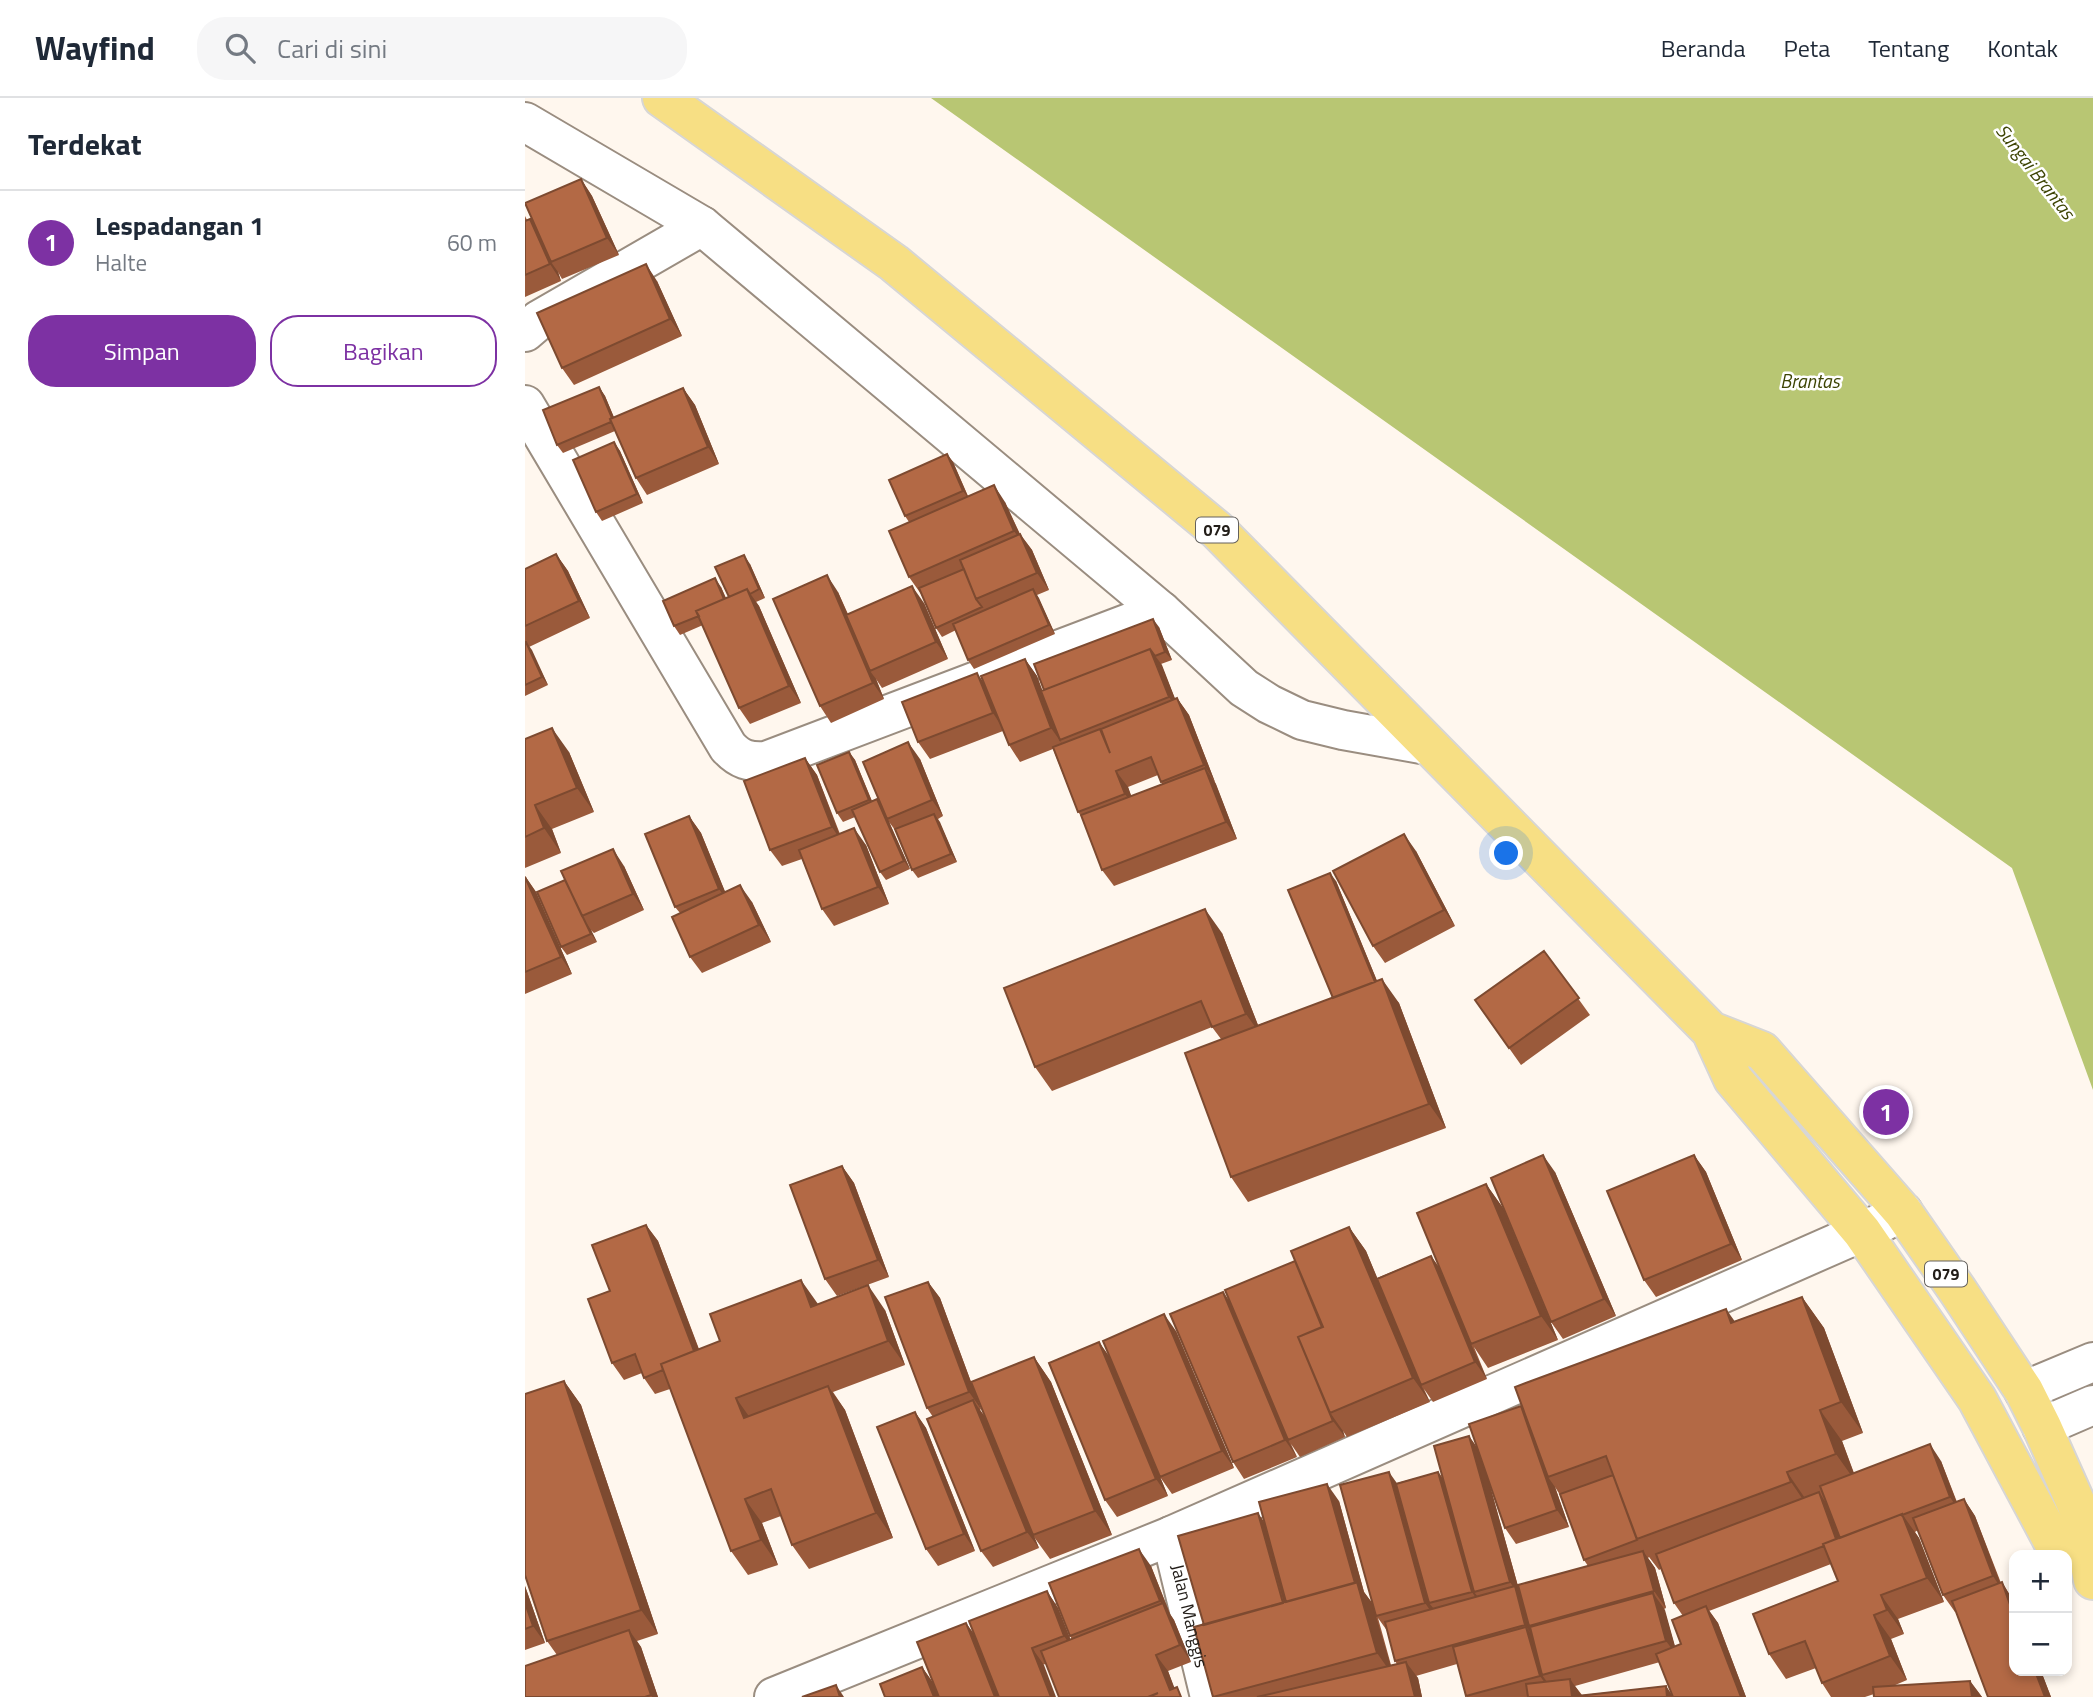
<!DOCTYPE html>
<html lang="id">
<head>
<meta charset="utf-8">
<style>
  body { margin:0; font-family:"Titillium Web",sans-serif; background:#f6f6f7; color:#1f2937 }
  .controls { position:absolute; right:21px; bottom:21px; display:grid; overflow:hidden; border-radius:14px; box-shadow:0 4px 10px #0003 }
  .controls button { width:63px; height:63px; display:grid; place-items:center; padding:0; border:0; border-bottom:2px solid #e0e1e3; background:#fff; color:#1f2937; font:35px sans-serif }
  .you { position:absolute; left:982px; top:756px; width:24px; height:24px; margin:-18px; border:5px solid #fff; border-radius:50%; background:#1a73e8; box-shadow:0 0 0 10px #1a73e833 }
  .badge { display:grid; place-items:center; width:46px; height:46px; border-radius:50%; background:#7d31a3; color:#fff; font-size:23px; font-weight:700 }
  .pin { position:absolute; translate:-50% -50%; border:4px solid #fff; box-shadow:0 2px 7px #0006 }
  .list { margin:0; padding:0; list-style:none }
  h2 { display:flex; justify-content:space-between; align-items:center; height:91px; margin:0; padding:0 28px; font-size:30px }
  h2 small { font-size:23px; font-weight:400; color:#747a83 }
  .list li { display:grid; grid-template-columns:46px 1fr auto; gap:21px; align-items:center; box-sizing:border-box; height:105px; padding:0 28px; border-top:2px solid #e0e1e3 }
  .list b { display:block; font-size:26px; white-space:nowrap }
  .list p { margin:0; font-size:23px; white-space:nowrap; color:#747a83 }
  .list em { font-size:23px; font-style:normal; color:#747a83 }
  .actions { display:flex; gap:14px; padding:21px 28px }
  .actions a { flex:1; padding:16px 0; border:2px solid #7d31a3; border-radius:28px; text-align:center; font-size:24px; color:#7d31a3 }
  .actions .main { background:#7d31a3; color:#fff }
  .icon { flex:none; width:38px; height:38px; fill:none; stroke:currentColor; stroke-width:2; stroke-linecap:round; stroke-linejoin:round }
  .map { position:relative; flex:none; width:1568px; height:1599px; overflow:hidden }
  header { display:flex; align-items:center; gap:42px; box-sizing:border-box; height:98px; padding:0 35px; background:#fff; border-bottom:2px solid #e0e1e3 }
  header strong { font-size:33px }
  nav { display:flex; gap:38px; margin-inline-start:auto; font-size:24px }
  .search { width:490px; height:63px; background:#f6f6f7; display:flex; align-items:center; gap:18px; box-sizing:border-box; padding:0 24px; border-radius:28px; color:#747a83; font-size:26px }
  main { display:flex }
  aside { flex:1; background:#fff }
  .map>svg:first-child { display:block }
</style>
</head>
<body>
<header>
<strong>Wayfind</strong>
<div class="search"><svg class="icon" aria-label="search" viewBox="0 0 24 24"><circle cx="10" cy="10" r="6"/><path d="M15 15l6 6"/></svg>Cari di sini</div>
<nav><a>Beranda</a><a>Peta</a><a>Tentang</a><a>Kontak</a></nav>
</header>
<main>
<aside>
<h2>Terdekat<small></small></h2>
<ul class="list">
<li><span class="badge">1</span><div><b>Lespadangan 1</b><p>Halte</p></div><em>60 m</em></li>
</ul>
<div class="actions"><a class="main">Simpan</a><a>Bagikan</a></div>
</aside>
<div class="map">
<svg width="1568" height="1599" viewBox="0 0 1568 1599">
  <rect width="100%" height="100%" fill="#fff7ee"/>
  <path fill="#b8c673" d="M406 0H1568V992L1487 770Z"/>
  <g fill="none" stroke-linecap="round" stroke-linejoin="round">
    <g stroke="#9a8d80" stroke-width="42">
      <g id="street">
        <path d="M0 24 177 128 636 513 719 590 744 606 777 622 818 632 902 647"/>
        <path d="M0 234 14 222 177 128"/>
        <path d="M0 307 203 649C215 662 224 664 241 663L636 513"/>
        <path d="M1499 1293 1568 1264"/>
        <path d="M1517 1329 1568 1307"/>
        <path id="s1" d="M646 1438 685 1599"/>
        <path d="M249 1599 646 1438 1337 1134 1378 1114"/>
      </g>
    </g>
    <g stroke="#d7d6d5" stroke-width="42">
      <path id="primary" d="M137 0 369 165 692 432 1186 933 1208 981 1337 1134 1452 1301 1532 1451 1537 1457
        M1186 933 1237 953 1378 1114 1433 1193 1499 1293 1517 1329 1554 1412 1568 1482"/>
    </g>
    <use href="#street" stroke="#fff" stroke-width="38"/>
    <use href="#primary" stroke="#f7df84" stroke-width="38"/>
  </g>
  <path fill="#9a5a3b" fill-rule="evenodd" d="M56 81 67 98 94 157 37 181 33 174 36 183 0 199V118L2 122 5 121 9 128Z
    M132 183 157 238 49 287 37 270Z
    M74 289 80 298 89 320 158 290 170 307 194 366 122 397 111 380 90 333 38 355 32 347Z
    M89 344 95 353 118 405 77 423 71 414Z
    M422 356 428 364 443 398 480 404 495 436 507 452 524 492 512 497 530 536 449 571 443 562 431 532 417 539 411 530 396 496 384 479V424L380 418Z
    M31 456 43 473 65 520 4 549 23 587 0 598V471Z
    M225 466 240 500 231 504 234 508 276 605 225 626 214 610 178 527 155 537 149 528 196 489 201 500 204 499Z
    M313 494 323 516 399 505 423 561 357 590 351 581 359 601 306 625 295 608Z
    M634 529 647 562 636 566 650 601 652 600 664 617 712 741 589 788 577 772 558 720 553 714 528 651 495 664 484 647 478 633 405 661 393 644 459 584 500 561 512 578 517 593ZM633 677 637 686 606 698 603 689Z
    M0 641 44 654 69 714 27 731 36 755 0 770Z
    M324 654 330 662 347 703 352 701 356 707 395 661 418 718 413 721 432 764 393 780 387 772 370 732 364 724 385 771 361 782 355 774 330 719 318 724 312 715Z
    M280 660 292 677 315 736 341 747 364 806 309 828 297 811 277 761 257 768 245 752Z
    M164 718 176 735 200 794 227 804 246 844 177 875 165 859 155 815 150 809Z
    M891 753 930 828 860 865 848 848Z
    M99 768 119 812 69 835 66 832 72 844 42 857 36 849 12 794Z
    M0 778 11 794 47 876 0 896Z
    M811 783 852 883 874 905 921 1030 723 1104 706 1079 696 941 687 929 527 993 510 969 697 835 733 927 808 900Z
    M1019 853 1065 917 996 967 950 902Z
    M1169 1057 1181 1074 1217 1162 1131 1199 1119 1182Z
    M317 1068 329 1085 364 1179 312 1198 300 1181Z
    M1030 1074 1091 1218 1038 1241 1026 1224Z
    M961 1086 978 1110 1033 1242 963 1270 949 1249 962 1281 908 1304 899 1291 905 1304 822 1339 818 1333 820 1339 775 1359 766 1346 772 1359 719 1381 708 1364 704 1203 824 1129 841 1153 852 1180 906 1158 917 1173Z
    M121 1127 133 1143 174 1251 293 1206 360 1212 380 1267 308 1294 320 1312 368 1440 284 1471 267 1447 256 1418 237 1425 253 1467 223 1477 206 1453 145 1291 130 1296 119 1280 117 1275 99 1282 87 1265 85 1193Z
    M403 1184 415 1200 456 1311 455 1312 460 1319 489 1391 509 1259 526 1284 587 1437 525 1461 509 1439 514 1450 468 1469 456 1453 408 1319 402 1310Z
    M1277 1199 1299 1230 1338 1335 1317 1343 1329 1375 1416 1363 1432 1404 1439 1401 1450 1418 1476 1485 1477 1484 1489 1504V1573H1516L1526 1599H1463L1431 1514H1430L1418 1497 1393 1432 1390 1434 1394 1440 1419 1504 1373 1521 1379 1536 1366 1541 1382 1582 1368 1588 1445 1583 1457 1599H1349V1596L1340 1599H1306L1297 1585 1291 1570 1261 1581 1244 1556 1313 1483 1306 1466 1184 1513 1193 1525 1221 1599H942L932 1566 891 1578 893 1580 897 1599H688L679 1527 739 1423 814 1403 839 1494 848 1506 872 1385 913 1374 918 1380 944 1338 952 1350 996 1308 1210 1223ZM964 1385 980 1430 991 1446 1044 1429 1030 1389 1035 1397 1059 1462 1063 1468 995 1495ZM1124 1459 1134 1472 1136 1471 1149 1505 1158 1518 1156 1546 1150 1549 1139 1511 1141 1510 1130 1470 1123 1460ZM853 1520 863 1534 870 1563 872 1566 866 1567ZM1135 1564 1147 1597 1141 1588 1057 1597 1050 1588Z
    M651 1233 709 1370 647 1396 635 1379 614 1328 643 1398 592 1419 580 1402 574 1244 585 1260Z
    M39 1283 56 1307 133 1536 112 1543 116 1549 133 1599H0L32 1557 22 1543Z
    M390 1314 401 1330 450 1453 413 1468 401 1451Z
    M626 1468 645 1516 649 1522 666 1564 643 1573 649 1590 521 1566 360 1599 397 1569 408 1585 441 1525 449 1536 522 1493 533 1510 545 1541H547L545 1538Z
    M0 1488 20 1545 0 1552Z"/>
  <path fill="#7d4a30" d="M56 81 67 98 94 157 82 140Z
    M5 121 16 138 26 164 33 174 36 183 25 166Z
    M121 166 132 183 157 238 145 221Z
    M74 289 80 298 94 331 88 323Z
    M158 290 170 307 194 366 183 349Z
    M89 344 95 353 118 405 112 396Z
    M422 356 428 364 444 401 438 393Z
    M469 387 480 404 501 450 489 433Z
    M495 436 507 452 524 492 512 475Z
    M31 456 43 473 65 520 54 503Z
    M219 457 225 466 240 500 234 491Z
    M302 477 313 494 347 573H345L351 581 359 601 348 585Z
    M190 480 196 489 207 515 201 506Z
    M387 488 399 505 423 561 411 544Z
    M222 491 234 508 276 605 264 588Z
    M508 491 514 500 530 536 524 527Z
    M628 521 634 529 647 562 640 554Z
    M1 544 7 552 23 587 17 579Z
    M625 551 637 567 656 616 644 599Z
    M500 561 512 578 536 641 535 642 538 647 526 630Z
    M452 575 464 592 479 632 468 615Z
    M652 600 664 617 690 684 679 667Z
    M27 630 44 654 69 714 52 690Z
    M383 644 395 661 418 718 407 702Z
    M324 654 330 662 350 711 344 702Z
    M280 660 292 677 318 746 307 729Z
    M680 670 691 686 712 741 701 724Z
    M591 673 603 689 612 713 600 696Z
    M352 701 358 710 385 771 379 763Z
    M10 707 27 731 36 755 19 730Z
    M409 716 415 724 432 764 426 756Z
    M164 718 176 735 206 808 194 791Z
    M329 730 341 747 364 806 353 789Z
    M879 736 891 753 930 828 919 812Z
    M88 751 99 768 119 812 108 796Z
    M805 775 811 783 857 895 851 886Z
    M0 778 11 794 47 876 36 859Z
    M215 787 227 804 246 844 234 827Z
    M680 811 697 835 738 940 721 916Z
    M60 823 66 832 72 844 66 836Z
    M857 881 874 905 921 1030 904 1006Z
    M1018 1057 1030 1074 1091 1218 1079 1201Z
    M1169 1057 1181 1074 1217 1162 1206 1146Z
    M317 1068 329 1085 364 1179 353 1162Z
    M961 1086 978 1110 1033 1242 1016 1218Z
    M121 1127 133 1143 183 1276 171 1260Z
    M824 1129 841 1153 897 1286 896 1287 905 1304 888 1280Z
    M906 1158 917 1174 946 1246 962 1281 950 1264Z
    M276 1182 293 1206 303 1233 286 1209Z
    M403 1184 415 1200 456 1311 444 1294Z
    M343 1187 360 1212 380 1267 363 1243Z
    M698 1194 710 1210 763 1342 772 1359 760 1342Z
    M1277 1199 1299 1230 1338 1335 1316 1304Z
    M1201 1211 1223 1242 1206 1225Z
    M639 1216 651 1233 709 1370 697 1353Z
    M574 1244 586 1261 643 1398 631 1381Z
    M509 1259 526 1284 587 1437 570 1413Z
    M39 1283 56 1307 133 1536 116 1512Z
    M303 1288 320 1312 368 1440 351 1415Z
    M211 1300 228 1324 219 1320Z
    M448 1302 460 1319 514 1450 502 1434Z
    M996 1308 1008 1325 1023 1379 1030 1389 1044 1429 1032 1412Z
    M1295 1312 1317 1343 1333 1387 1311 1356Z
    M390 1314 401 1330 450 1453 439 1436Z
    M806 1316 818 1333 820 1339 808 1323Z
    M944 1338 956 1355 1004 1528 1010 1536 1012 1544 1000 1527 991 1493 985 1484Z
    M1405 1346 1416 1363 1436 1416 1425 1399Z
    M864 1374 876 1391 904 1505 909 1511 912 1522 900 1505Z
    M913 1374 925 1391 949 1494 957 1504 958 1511 947 1494Z
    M1262 1374 1284 1406 1287 1415 1266 1384Z
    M802 1386 814 1403 839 1494 850 1509 851 1518 869 1579 852 1555 830 1487Z
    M1294 1394 1305 1411 1316 1440 1312 1443Z
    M220 1401 237 1425 253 1467 236 1442Z
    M1439 1401 1450 1418 1479 1495 1468 1478Z
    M733 1415 745 1432 765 1504 759 1505Z
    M1377 1416 1394 1440 1419 1504 1402 1480Z
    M614 1451 626 1468 645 1516 649 1522 666 1564 655 1547 639 1509 635 1503Z
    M1118 1453 1130 1470 1141 1510 1129 1493Z
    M1477 1484 1489 1504V1518Z
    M0 1488 20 1545 8 1528 0 1505Z
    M522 1493 533 1510 551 1555 539 1538Z
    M1128 1495 1140 1512 1153 1559 1141 1543Z
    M1356 1497 1373 1521 1379 1536 1362 1512Z
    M1181 1508 1193 1525 1221 1599H1216Z
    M1349 1517 1366 1541 1382 1582 1365 1558Z
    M441 1525 453 1542 475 1599H470Z
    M1001 1529 1013 1545 1017 1577 1025 1588 1027 1595 1015 1578Z
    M104 1532 116 1549 133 1599H127L126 1597Z
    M507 1550 519 1567 531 1599H526Z
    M631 1557 643 1573 653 1599 645 1592Z
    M881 1564 893 1580 897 1599H890Z
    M397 1569 409 1586 414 1599H409Z
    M1510 1573H1516L1526 1599H1520Z
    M1045 1581 1057 1598V1599H1047Z
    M1445 1583 1457 1599H1447Z
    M311 1587 319 1599H315Z
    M1141 1588 1148 1599H1142Z"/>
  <path fill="#b36945" stroke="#7d4a30" stroke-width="2" d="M56 81 82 140 26 164 0 105Z
    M5 121 25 166 0 177V123Z
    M121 166 145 221 37 270 12 215Z
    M74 289 87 320 85 321 86 324 32 347 18 312Z
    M158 290 183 349 111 380 85 321Z
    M89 344 112 396 71 414 48 362Z
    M422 356 438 393 380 418 364 382Z
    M469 387 489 433 384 479 364 433Z
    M495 436 512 475 451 501 435 462Z
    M31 456 54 503 0 528V471Z
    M219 457 234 491 225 496 222 491 204 499 190 469Z
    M439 471 451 501 457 509 411 530 394 490Z
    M302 477 348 585 295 608 248 501Z
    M190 480 199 501 171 513 174 518 149 528 138 503Z
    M387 488 411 544 345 573 321 517Z
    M222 491 264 588 214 610 171 513Z
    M508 491 524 527 443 562 428 526Z
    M628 521 640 554 630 558 625 551 519 592 509 566Z
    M0 544H1L17 579 0 587Z
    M625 551 644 599 535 642 516 593Z
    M500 561 526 630 484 647 456 578Z
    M452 575 468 615 393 644 377 604Z
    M652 600 679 667 636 684 626 659 591 673 600 696 553 714 528 649 575 631 585 655 576 631Z
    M27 630 52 690 10 707 19 730 0 739V641Z
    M383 644 407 702 362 721 338 664Z
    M324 654 344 702 312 715 292 667Z
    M280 660 307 729 245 752 219 683Z
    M680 670 701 724 577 772 556 717Z
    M352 701 379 763 355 774 327 712Z
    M409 716 426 756 387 772 370 731Z
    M164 718 194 791 150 809 120 736Z
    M329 730 353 789 297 811 274 752Z
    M879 736 919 812 848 848 808 773Z
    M88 751 108 796 57 818 36 773Z
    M805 775 850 884 808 900 763 792Z
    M0 779 36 859 0 874Z
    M40 782 66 836 36 849 12 794Z
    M215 787 234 827 165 859 147 819Z
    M680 811 721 916 687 929 676 903 510 969 479 890Z
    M1019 853 1054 900 984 950 950 902Z
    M857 881 904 1006 706 1079 660 955Z
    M1018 1057 1079 1201 1026 1224 966 1080Z
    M1169 1057 1206 1146 1119 1182 1082 1093Z
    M317 1068 353 1162 300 1181 265 1087Z
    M961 1086 1016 1218 946 1246 892 1115Z
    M121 1127 169 1253 136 1266 138 1272 119 1280 110 1256 87 1265 63 1201 85 1193 67 1147Z
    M824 1129 888 1280 805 1315 773 1239 798 1229 766 1153Z
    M906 1158 950 1264 896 1287 852 1181Z
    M770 1163 797 1229 773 1239 808 1323 763 1342 700 1192Z
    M276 1182 286 1209 343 1187 363 1243 211 1300 219 1320 303 1288 351 1415 267 1447 246 1391 220 1401 236 1442 206 1453 136 1266 195 1243 185 1216Z
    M403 1184 444 1294 402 1310 360 1199Z
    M698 1194 760 1342 708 1364 645 1216Z
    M1277 1199 1316 1304 1295 1312 1311 1356 1262 1374 1266 1384 1112 1441 1081 1358 1023 1379 990 1289 1201 1211 1206 1225Z
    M639 1216 697 1353 635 1379 578 1243Z
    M574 1244 631 1381 580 1402 524 1265Z
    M509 1259 570 1413 508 1437 446 1284Z
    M39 1283 116 1512 22 1543 0 1477V1296Z
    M448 1302 502 1434 456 1453 402 1321Z
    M996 1308 1032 1412 980 1430 944 1326Z
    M390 1314 439 1436 401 1451 352 1329Z
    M944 1338 985 1484 949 1494 909 1348Z
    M1405 1346 1425 1399 1377 1417V1416L1315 1440 1295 1388Z
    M864 1374 900 1505 851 1518 815 1387Z
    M913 1374 947 1494 904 1505 871 1386Z
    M1088 1377 1112 1442 1059 1462 1035 1396Z
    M802 1386 830 1485 761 1504 734 1404Z
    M1294 1394 1311 1441 1298 1446 1299 1448 1149 1505 1131 1456Z
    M1439 1401 1468 1478 1418 1497 1388 1420Z
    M733 1415 758 1505 679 1527 653 1438Z
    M1377 1416 1402 1480 1356 1497 1362 1512 1349 1517 1365 1558 1297 1585 1280 1543 1244 1556 1228 1516 1313 1483 1298 1446Z
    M614 1451 635 1503 545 1538 524 1485Z
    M1118 1453 1129 1493 1004 1528 993 1487Z
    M832 1484 852 1555 688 1599 669 1529Z
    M1477 1484 1489 1518V1573H1510L1520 1599H1463L1427 1503Z
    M990 1488 1000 1527 870 1563 860 1524Z
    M522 1493 539 1538 507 1550 526 1599H474L444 1523Z
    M1128 1495 1141 1543 1017 1577 1005 1529Z
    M0 1505 8 1528 0 1531Z
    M638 1505 655 1547 631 1557 645 1592 652 1589 656 1599H624L633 1595 623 1599H534L516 1553Z
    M1181 1508 1216 1599H1148L1131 1556 1156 1546 1147 1522Z
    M441 1525 470 1599H414L392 1544Z
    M1001 1529 1015 1578 941 1598 928 1549Z
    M104 1532 126 1597 120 1599H0V1568Z
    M881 1564 890 1599H732Z
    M397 1569 409 1599H360L355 1586Z
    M1045 1581 1047 1599H1003L1001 1586Z
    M1445 1583 1447 1599H1349L1348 1589Z
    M311 1587 315 1599H277Z
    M1141 1588 1142 1599H1053V1598Z"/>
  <g text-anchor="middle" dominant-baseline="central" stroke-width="5" stroke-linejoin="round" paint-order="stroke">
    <g fill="#fff" stroke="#64615d" stroke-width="2">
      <rect x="671" y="419.5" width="42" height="25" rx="5"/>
      <rect x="1400" y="1163.5" width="42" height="25" rx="5"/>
    </g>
    <g font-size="16" font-weight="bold" fill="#221d18">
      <text x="692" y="432">079</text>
      <text x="1421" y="1176">079</text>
    </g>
    <g font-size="18" fill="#221d18" stroke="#fff">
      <text stroke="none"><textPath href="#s1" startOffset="82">Jalan Manggis</textPath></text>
    </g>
    <g font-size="19" font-style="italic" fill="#3d4403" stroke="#fff">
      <text transform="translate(1511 73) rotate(52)">Sungai Brantas</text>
      <text x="1285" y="282">Brantas</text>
    </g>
  </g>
</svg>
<div class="controls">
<button>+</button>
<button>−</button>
</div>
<div class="you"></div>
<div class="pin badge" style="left:1361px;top:1014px">1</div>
</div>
</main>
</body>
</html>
